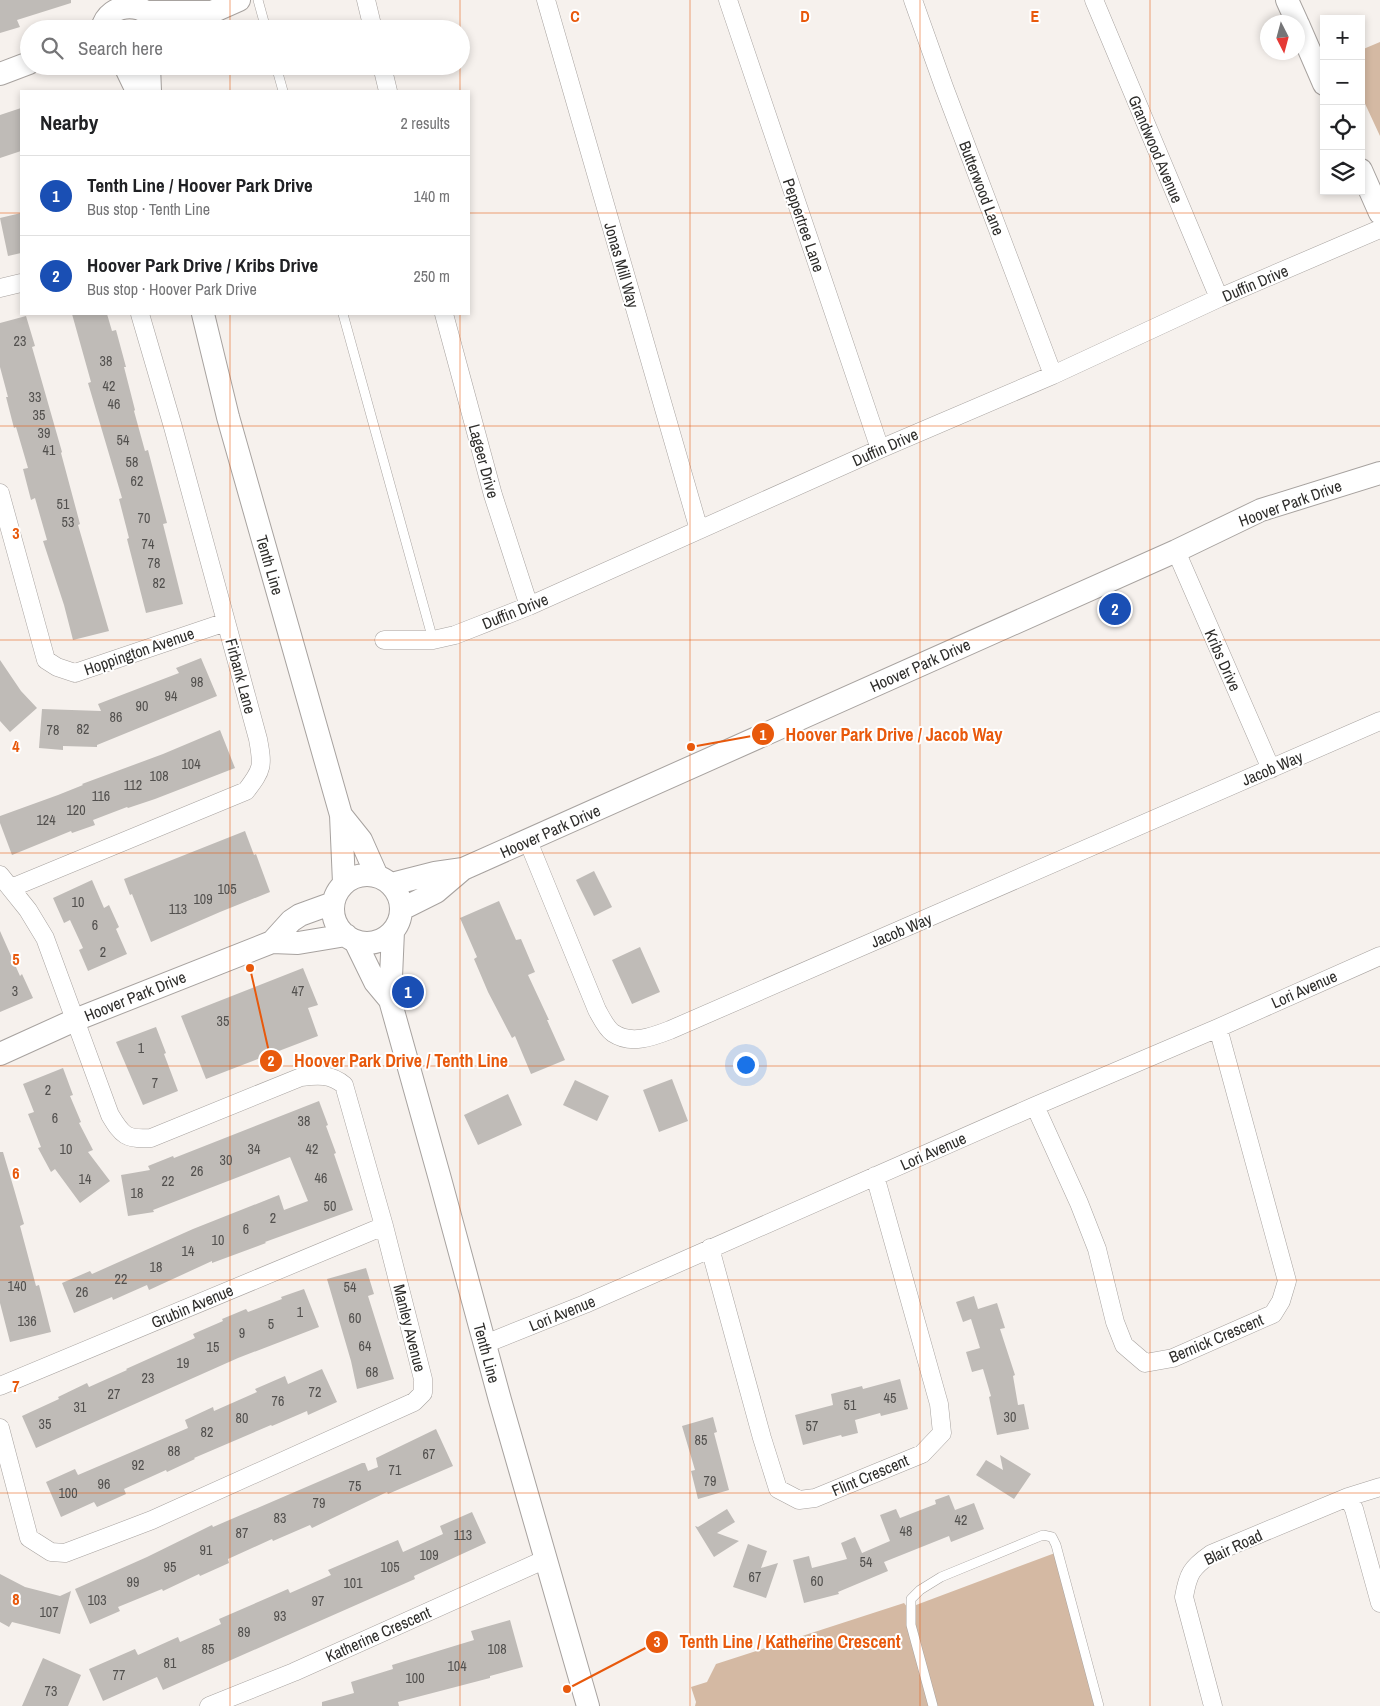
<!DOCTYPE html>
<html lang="en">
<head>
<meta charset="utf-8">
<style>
  body { margin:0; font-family:"Archivo Narrow",sans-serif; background:#f2f2f2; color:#202124 }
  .controls { position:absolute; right:15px; top:15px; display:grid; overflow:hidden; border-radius:0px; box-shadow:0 2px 8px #0003 }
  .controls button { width:45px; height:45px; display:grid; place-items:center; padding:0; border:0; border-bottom:1px solid #e0e0e0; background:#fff; color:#202124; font:25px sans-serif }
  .compass { position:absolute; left:1260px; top:15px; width:45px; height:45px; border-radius:50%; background:#fff; box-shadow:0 2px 8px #0003; rotate:174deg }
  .you { position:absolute; left:745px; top:1064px; width:18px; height:18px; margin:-12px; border:4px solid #fff; border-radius:50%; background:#1a73e8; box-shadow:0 0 0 8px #1a73e833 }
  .badge { display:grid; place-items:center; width:32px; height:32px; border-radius:50%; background:#111827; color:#fff; font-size:16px; font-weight:700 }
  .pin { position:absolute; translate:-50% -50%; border:2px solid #fff; box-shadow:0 1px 5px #0006 }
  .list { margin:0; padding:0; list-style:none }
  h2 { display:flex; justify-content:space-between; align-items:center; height:65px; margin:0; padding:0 20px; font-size:21px }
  h2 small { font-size:16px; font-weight:400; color:#757577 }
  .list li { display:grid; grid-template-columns:32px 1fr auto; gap:15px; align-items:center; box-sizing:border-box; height:80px; padding:0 20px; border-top:1px solid #e0e0e0 }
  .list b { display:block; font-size:19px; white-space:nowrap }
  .list p { margin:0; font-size:16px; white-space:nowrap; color:#757577 }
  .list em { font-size:16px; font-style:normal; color:#757577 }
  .icon { flex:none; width:28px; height:28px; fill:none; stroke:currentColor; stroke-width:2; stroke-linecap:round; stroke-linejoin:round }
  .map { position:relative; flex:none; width:1380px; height:1706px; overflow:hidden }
  .search { position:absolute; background:#fff; box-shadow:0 2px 8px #0003; left:20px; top:20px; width:450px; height:55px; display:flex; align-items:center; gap:12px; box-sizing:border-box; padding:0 18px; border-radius:28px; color:#757577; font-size:19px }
  .panel { position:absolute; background:#fff; box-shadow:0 2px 8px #0003; left:20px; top:90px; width:450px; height:225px; border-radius:0px }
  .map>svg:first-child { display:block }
</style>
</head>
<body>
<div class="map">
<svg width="1380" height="1706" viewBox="0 0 1380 1706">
  <rect width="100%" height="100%" fill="#f6f1ed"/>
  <path fill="#d4b9a3" d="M1380 42V136L1361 95V50Z
    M1055 1553 1095 1706H695L696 1702 691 1687 707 1682 716 1664 904 1603 908 1608Z"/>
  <path fill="#bfbbb7" d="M0 0H71V3L17 20 20 27 0 33Z
    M21 108V151L0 158V115Z
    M21 213V253L8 256 0 218Z
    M72 314H107L112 331 116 330 126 367H124L135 410 134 411 145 451 148 450 167 523 163 524 183 604 146 613 127 539 129 538 119 499 122 498 88 383 91 382Z
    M26 316 35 346 32 347 62 452 61 453 80 524 78 525 109 631 73 640 64 605 43 541 47 540 35 498 31 500 23 469 28 468 16 427 14 428 6 397H8L0 367V323Z
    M201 658 217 696 97 745V747L63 746V750L39 748 42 709 101 711 98 704 179 673 176 668Z
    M0 660 21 691 37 708 10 732 0 721Z
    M220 730 235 768 155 799 128 808 127 807 93 820 95 825 72 833 71 831 12 855 0 823V816L58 795 83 785 82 784 163 754Z
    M245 831 254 855 256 854 270 892 220 912 151 942 132 894 130 895 124 879Z
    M594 871 612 907 594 916 576 880Z
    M92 880 104 908 109 905 119 927 116 929 127 954 88 971 79 950 83 948 70 920 64 923 53 898Z
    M499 901 516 940 521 939 535 972 528 975 549 1020H547L565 1060 531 1074 515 1036 512 1038 488 992 474 959 477 957 460 918Z
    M0 931 20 976 22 974 33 998 0 1012Z
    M640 947 660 992 632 1004 612 960Z
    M303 968 318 1005 308 1008 318 1036 206 1079 181 1016Z
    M156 1027 166 1053 164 1054 178 1091 143 1105 116 1042Z
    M63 1068 73 1095 70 1096 81 1122 79 1123 93 1150 88 1152 110 1181 80 1203 55 1169 51 1172 38 1148 41 1147 28 1114 34 1112 23 1084Z
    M672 1079 688 1121 659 1132 643 1090Z
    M575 1080 609 1096 597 1121 563 1105Z
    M508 1094 522 1125 478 1145 464 1115Z
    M319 1101 328 1125 326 1126 336 1153 334 1154 353 1210 265 1242 266 1243 212 1263V1261L149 1290 147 1285 113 1300 112 1297 74 1313 62 1283 90 1271 92 1274 193 1229 279 1195 284 1210 308 1201 290 1157 153 1210 154 1212 128 1216 121 1175 150 1170 148 1166 173 1156 174 1158Z
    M0 1152H3L14 1189 24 1224 20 1226 36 1286 39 1285 51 1332 10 1342 0 1303Z
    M366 1268 374 1294 368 1296 394 1379 357 1389 351 1361 327 1279Z
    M304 1289 319 1327 238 1358 36 1448 22 1416 59 1399 58 1397 87 1383 89 1387 127 1370 126 1369 195 1338 193 1334 223 1321 222 1319 246 1309 248 1312 282 1299 281 1297Z
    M974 1296 978 1309 997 1303 1005 1328 1000 1329 1015 1375 1013 1376 1018 1405 1024 1404 1029 1429 997 1435 989 1397 991 1396 983 1369 972 1372 966 1352 980 1348 971 1319 963 1322 956 1302Z
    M322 1369 337 1402 308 1415 307 1411 272 1426 271 1425 194 1458 195 1459 167 1472 166 1470 124 1489 126 1494 97 1507 94 1502 61 1517 46 1482 75 1469 78 1475 188 1428 185 1420 213 1407 214 1411 257 1392 255 1389 285 1376 288 1384Z
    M900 1379 908 1409 881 1416 880 1413 855 1420 858 1433 842 1437 841 1435 803 1445 795 1415 833 1405 831 1394 862 1386 863 1389Z
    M713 1417 717 1432 714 1433 729 1490 698 1499 691 1471 695 1470 682 1426Z
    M436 1429 453 1466 388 1494 387 1492 312 1528 310 1525 273 1541 272 1539 228 1559 229 1563 200 1576 199 1574 163 1591 162 1589 118 1607 120 1611 90 1624 75 1589 147 1557 212 1525 213 1527 362 1463H365L368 1471 378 1467 376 1458Z
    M1000 1455 1031 1474 1014 1499 976 1475 986 1460 1003 1470Z
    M949 1495 955 1510 974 1503 984 1529 951 1542 949 1536 884 1562 888 1571 838 1592 839 1594 804 1603 793 1560 809 1556 812 1568 847 1559 841 1543 855 1537 862 1553 890 1541 880 1515 896 1509 900 1518 936 1504 935 1500Z
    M727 1509 735 1522 717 1533 739 1541 714 1557 695 1526 698 1527Z
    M472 1512 486 1543 414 1576 415 1579 163 1690 157 1677 103 1701 89 1669 135 1649 138 1655 178 1637 180 1642 221 1624 219 1619 288 1589 290 1593 331 1575 328 1570 398 1540 403 1552 443 1534 440 1526Z
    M748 1544 767 1551 761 1568 778 1563 766 1598 733 1587Z
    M0 1574 25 1587 60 1596 71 1591 60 1634 12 1622 9 1627 0 1622Z
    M510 1620 523 1667 490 1676V1678L398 1702 399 1706H322V1702L354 1693 351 1682 393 1669 392 1665 474 1640 471 1631Z
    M43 1658 81 1675 68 1706H22Z"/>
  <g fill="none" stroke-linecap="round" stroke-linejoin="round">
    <g stroke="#a7a29f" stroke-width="10">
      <path id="service" d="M258 0 266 29
        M276 66 283 91
        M343 314 433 640
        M933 1706 911 1625V1599L920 1590 941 1577 1043 1535 1052 1537 1056 1545 1099 1706"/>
    </g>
    <g stroke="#a7a29f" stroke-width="19">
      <path id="minor" d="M366 0 373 29
        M546 0 699 530
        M728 0 880 449
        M913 0 944 87 1053 375
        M1094 0 1219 298
        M382 66 388 91
        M0 288 21 283
        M444 314 493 495 529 606
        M0 493 46 660 57 667 75 673 226 622
        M1176 551 1271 769
        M384 640H433L455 635 529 606 880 449 1053 375 1219 298 1380 229
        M528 841 597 1010C601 1017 606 1028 613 1033 631 1045 652 1037 670 1030L1380 721
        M0 875 28 910 45 938 110 1115C122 1135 126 1140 151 1138L301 1077C318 1075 331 1074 344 1085L384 1226 423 1379V1393L414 1402 152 1520 65 1553 51 1552 29 1538 0 1428
        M11 888 246 791C263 769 263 766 258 739L173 427 140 314
        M1035 1106 1079 1203 1097 1249 1115 1322 1124 1345 1145 1363 1173 1358 1273 1314 1281 1301 1287 1281 1218 1028
        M710 1248 762 1438 778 1489 799 1500 815 1498 922 1454 942 1433 939 1404 875 1176
        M485 1344 585 1304 1035 1106 1218 1028 1380 956
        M0 1386 384 1226
        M1348 1497 1354 1509 1380 1603
        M209 1706 294 1672 546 1559
        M1213 1706 1184 1597C1188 1574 1191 1568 1211 1554L1348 1497 1380 1487"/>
    </g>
    <g stroke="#a7a29f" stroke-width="24">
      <path id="tertiary" d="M1287 0 1297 22
        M148 12H209
        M1298 24 1324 84
        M102 29C108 0 151 0 158 29
        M182 29 212 12 239 0
        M125 66 137 91
        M149 66 150 91
        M0 74 29 63
        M1361 170 1380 213
        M203 314 228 417 341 815 344 883
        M341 815 361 840 377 876
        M333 909a34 34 0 1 1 68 0a34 34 0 1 1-68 0Z
        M392 884 435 873 463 869 1176 551 1261 510 1380 473
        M402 909 436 892 463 869
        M393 931 390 1000 440 1179 500 1400 588 1706
        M355 941 375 982 390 1000
        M272 942 291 921 300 915 333 903
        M0 1054 75 1020 272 942 298 943 346 935"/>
    </g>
    <use href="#service" stroke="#fff" stroke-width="9"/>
    <use href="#minor" stroke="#fff" stroke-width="18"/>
    <use href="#tertiary" stroke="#fff" stroke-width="22"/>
  </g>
  <path fill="none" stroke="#e8590c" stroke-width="1" stroke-opacity="0.55" d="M230 0V29M460 0V29M690 0V1706M920 0V1706M1150 0V1706M230 66V91M460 66V91M0 213H21M469 213H1380M230 314V1706M460 314V1706M0 426H1380M0 640H1380M0 853H1380M0 1066H1380M0 1280H1380M0 1493H1380"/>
  <g text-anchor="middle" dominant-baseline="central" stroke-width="4" stroke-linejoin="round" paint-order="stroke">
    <g font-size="14" fill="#52504e">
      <text x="20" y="341">23</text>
      <text x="106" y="361">38</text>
      <text x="109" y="386">42</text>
      <text x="35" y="397">33</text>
      <text x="114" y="404">46</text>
      <text x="39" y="415">35</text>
      <text x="44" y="433">39</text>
      <text x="123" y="440">54</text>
      <text x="49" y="450">41</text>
      <text x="132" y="462">58</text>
      <text x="137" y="481">62</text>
      <text x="63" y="504">51</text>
      <text x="144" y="518">70</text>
      <text x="68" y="522">53</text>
      <text x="148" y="544">74</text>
      <text x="154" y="563">78</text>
      <text x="159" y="583">82</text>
      <text x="197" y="682">98</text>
      <text x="171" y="696">94</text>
      <text x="142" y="706">90</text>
      <text x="116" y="717">86</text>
      <text x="83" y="729">82</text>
      <text x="53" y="730">78</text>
      <text x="191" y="764">104</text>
      <text x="159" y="776">108</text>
      <text x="133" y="785">112</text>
      <text x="101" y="796">116</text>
      <text x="76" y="810">120</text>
      <text x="46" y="820">124</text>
      <text x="227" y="889">105</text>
      <text x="203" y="899">109</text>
      <text x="78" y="902">10</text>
      <text x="178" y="909">113</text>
      <text x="95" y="925">6</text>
      <text x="103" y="952">2</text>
      <text x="15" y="991">3</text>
      <text x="298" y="991">47</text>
      <text x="223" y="1021">35</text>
      <text x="141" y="1048">1</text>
      <text x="155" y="1083">7</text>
      <text x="48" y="1090">2</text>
      <text x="55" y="1118">6</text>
      <text x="304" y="1121">38</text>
      <text x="66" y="1149">10</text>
      <text x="254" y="1149">34</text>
      <text x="312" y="1149">42</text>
      <text x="226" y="1160">30</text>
      <text x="197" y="1171">26</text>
      <text x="321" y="1178">46</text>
      <text x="85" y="1179">14</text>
      <text x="168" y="1181">22</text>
      <text x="137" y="1193">18</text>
      <text x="330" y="1206">50</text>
      <text x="273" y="1218">2</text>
      <text x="246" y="1229">6</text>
      <text x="218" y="1240">10</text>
      <text x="188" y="1251">14</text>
      <text x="156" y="1267">18</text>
      <text x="121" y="1279">22</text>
      <text x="17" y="1286">140</text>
      <text x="350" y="1287">54</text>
      <text x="82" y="1292">26</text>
      <text x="300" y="1312">1</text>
      <text x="355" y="1318">60</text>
      <text x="27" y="1321">136</text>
      <text x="271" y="1324">5</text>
      <text x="242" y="1333">9</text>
      <text x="365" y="1346">64</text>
      <text x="213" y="1347">15</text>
      <text x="183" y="1363">19</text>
      <text x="372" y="1372">68</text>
      <text x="148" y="1378">23</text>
      <text x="315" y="1392">72</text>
      <text x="114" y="1394">27</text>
      <text x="890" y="1398">45</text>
      <text x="278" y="1401">76</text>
      <text x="850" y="1405">51</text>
      <text x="80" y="1407">31</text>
      <text x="1010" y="1417">30</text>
      <text x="242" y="1418">80</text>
      <text x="45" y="1424">35</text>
      <text x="812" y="1426">57</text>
      <text x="207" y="1432">82</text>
      <text x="701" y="1440">85</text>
      <text x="174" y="1451">88</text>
      <text x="429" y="1454">67</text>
      <text x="138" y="1465">92</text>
      <text x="395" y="1470">71</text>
      <text x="710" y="1481">79</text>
      <text x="104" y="1484">96</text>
      <text x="355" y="1486">75</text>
      <text x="68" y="1493">100</text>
      <text x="319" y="1503">79</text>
      <text x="280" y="1518">83</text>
      <text x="961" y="1520">42</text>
      <text x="906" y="1531">48</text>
      <text x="242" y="1533">87</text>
      <text x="463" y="1535">113</text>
      <text x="206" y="1550">91</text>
      <text x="429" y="1555">109</text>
      <text x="866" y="1562">54</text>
      <text x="170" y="1567">95</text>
      <text x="390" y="1567">105</text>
      <text x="755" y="1577">67</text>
      <text x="817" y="1581">60</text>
      <text x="133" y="1582">99</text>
      <text x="353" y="1583">101</text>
      <text x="97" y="1600">103</text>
      <text x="318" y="1601">97</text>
      <text x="49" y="1612">107</text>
      <text x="280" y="1616">93</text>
      <text x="244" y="1632">89</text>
      <text x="208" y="1649">85</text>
      <text x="497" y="1649">108</text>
      <text x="170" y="1663">81</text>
      <text x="457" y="1666">104</text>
      <text x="119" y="1675">77</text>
      <text x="415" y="1678">100</text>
      <text x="51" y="1691">73</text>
    </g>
    <g font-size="16" fill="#2e2d2b" stroke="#fff">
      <text transform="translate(1156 149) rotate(67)">Grandwood Avenue</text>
      <text transform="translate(982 188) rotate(69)">Butterwood Lane</text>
      <text transform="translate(804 225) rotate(71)">Peppertree Lane</text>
      <text transform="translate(622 265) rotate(74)">Jonas Mill Way</text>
      <text transform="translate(1255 283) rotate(-23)">Duffin Drive</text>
      <text transform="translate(885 447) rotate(-24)">Duffin Drive</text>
      <text transform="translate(484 461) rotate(75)">Lageer Drive</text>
      <text transform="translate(1290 503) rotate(-20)">Hoover Park Drive</text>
      <text transform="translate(270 565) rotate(74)">Tenth Line</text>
      <text transform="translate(515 611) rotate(-22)">Duffin Drive</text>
      <text transform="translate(139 651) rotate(-19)">Hoppington Avenue</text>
      <text transform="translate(1223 660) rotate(66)">Kribs Drive</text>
      <text transform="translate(920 665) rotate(-24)">Hoover Park Drive</text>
      <text transform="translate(241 676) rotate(75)">Firbank Lane</text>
      <text transform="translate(1272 768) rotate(-23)">Jacob Way</text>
      <text transform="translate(550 831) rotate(-24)">Hoover Park Drive</text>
      <text transform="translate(901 930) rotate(-23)">Jacob Way</text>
      <text transform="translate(1304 989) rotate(-24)">Lori Avenue</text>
      <text transform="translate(135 996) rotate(-22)">Hoover Park Drive</text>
      <text transform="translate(933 1151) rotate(-24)">Lori Avenue</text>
      <text transform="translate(192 1306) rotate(-23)">Grubin Avenue</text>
      <text transform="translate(562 1313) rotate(-22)">Lori Avenue</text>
      <text transform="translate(410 1328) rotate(76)">Manley Avenue</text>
      <text transform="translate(1216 1338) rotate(-23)">Bernick Crescent</text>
      <text transform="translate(487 1353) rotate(75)">Tenth Line</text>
      <text transform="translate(870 1475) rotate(-23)">Flint Crescent</text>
      <text transform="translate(1233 1547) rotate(-25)">Blair Road</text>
      <text transform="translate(378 1634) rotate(-24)">Katherine Crescent</text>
    </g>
  </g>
  <g font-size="16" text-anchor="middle" font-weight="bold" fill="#e8590c" stroke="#fff" stroke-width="4" stroke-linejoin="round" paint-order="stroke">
    <text x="575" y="22">C</text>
    <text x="805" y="22">D</text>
    <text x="1035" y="22">E</text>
    <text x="16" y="539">3</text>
    <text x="16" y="752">4</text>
    <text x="16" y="965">5</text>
    <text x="16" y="1179">6</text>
    <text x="16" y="1392">7</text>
    <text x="16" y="1605">8</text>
  </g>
  <path fill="none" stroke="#e8590c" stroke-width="2" d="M691 747L763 734M250 968L271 1061M567 1689L657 1642"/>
  <g fill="#e8590c" stroke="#fff" stroke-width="2">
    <circle cx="691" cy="747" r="5"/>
    <circle cx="250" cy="968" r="5"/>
    <circle cx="567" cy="1689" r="5"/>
    <circle cx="763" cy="734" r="12"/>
    <circle cx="271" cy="1061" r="12"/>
    <circle cx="657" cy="1642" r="12"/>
  </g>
  <g font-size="15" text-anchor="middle" font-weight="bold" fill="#fff">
    <text x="763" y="740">1</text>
    <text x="271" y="1066">2</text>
    <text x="657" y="1647">3</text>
  </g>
  <g font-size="18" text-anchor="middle" font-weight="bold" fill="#e8590c" stroke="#fff" stroke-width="4" stroke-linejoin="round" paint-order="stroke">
    <text x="894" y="741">Hoover Park Drive / Jacob Way</text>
    <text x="401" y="1067">Hoover Park Drive / Tenth Line</text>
    <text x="790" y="1648">Tenth Line / Katherine Crescent</text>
  </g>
</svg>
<div class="controls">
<button>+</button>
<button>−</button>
<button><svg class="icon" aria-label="locate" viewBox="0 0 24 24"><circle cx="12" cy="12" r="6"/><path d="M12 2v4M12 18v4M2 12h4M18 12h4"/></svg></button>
<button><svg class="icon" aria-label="layers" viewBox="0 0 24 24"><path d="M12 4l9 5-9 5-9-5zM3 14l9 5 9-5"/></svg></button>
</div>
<svg class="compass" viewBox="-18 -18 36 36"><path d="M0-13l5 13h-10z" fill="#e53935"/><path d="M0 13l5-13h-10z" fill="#757577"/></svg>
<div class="you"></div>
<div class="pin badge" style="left:408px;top:992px;background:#1a4fb4">1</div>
<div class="pin badge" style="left:1115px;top:609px;background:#1a4fb4">2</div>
<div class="search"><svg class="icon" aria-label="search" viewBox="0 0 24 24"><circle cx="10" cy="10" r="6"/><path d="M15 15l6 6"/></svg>Search here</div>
<section class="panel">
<h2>Nearby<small>2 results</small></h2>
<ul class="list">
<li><span class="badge" style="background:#1a4fb4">1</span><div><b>Tenth Line / Hoover Park Drive</b><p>Bus stop · Tenth Line</p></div><em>140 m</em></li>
<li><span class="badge" style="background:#1a4fb4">2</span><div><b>Hoover Park Drive / Kribs Drive</b><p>Bus stop · Hoover Park Drive</p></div><em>250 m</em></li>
</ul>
</section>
</div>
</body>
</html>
